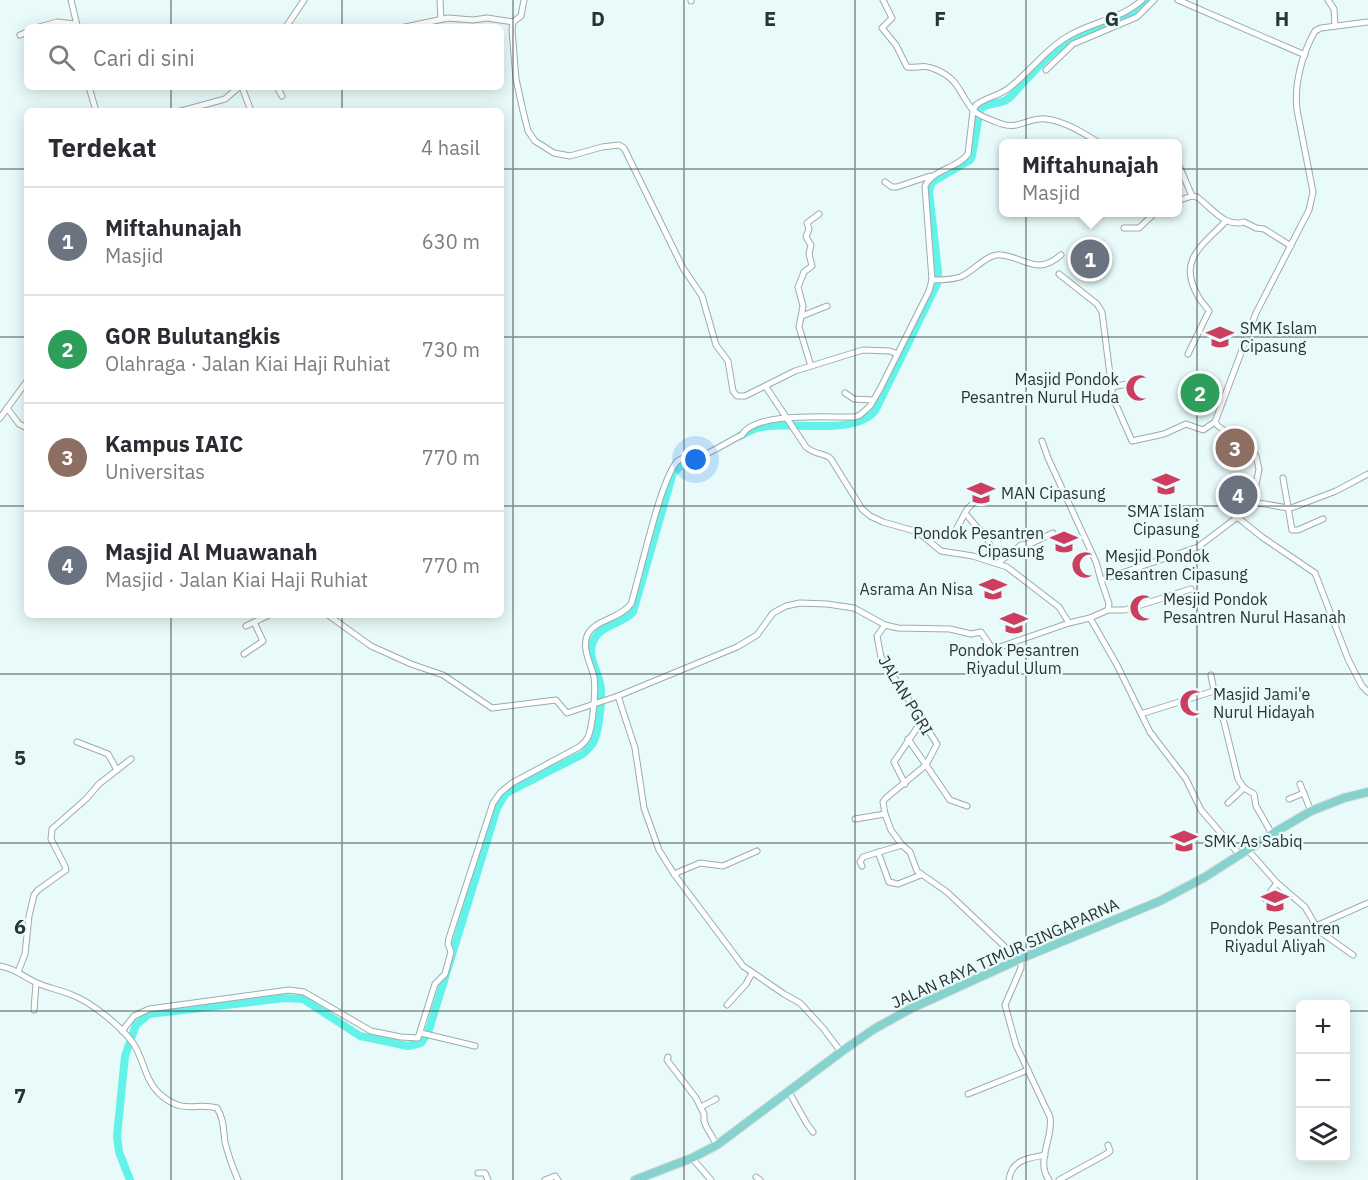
<!DOCTYPE html>
<html lang="id">
<head>
<meta charset="utf-8">
<style>
  :root { --surface:#fff; --page:#f2f2f3; --text:#2b2b33; --muted:#7c7c81; --line:#e1e1e2; --accent:#111827 }
  body { margin:0; font-family:"IBM Plex Sans",sans-serif; background:var(--page); color:var(--text) }
  .controls { position:absolute; right:18px; bottom:18px; display:grid; overflow:hidden; border-radius:9px; box-shadow:0 3px 15px #0003 }
  .controls button { width:54px; height:54px; display:grid; place-items:center; padding:0; border:0; border-bottom:2px solid var(--line); background:var(--surface); color:var(--text); font:30px sans-serif }
  .you { position:absolute; left:696px; top:460px; width:21px; height:21px; margin:-15px; border:4px solid #fff; border-radius:50%; background:#1a73e8; box-shadow:0 0 0 9px #1a73e833 }
  .badge { display:grid; place-items:center; width:39px; height:39px; border-radius:50%; background:var(--accent); color:#fff; font-size:20px; font-weight:700 }
  .pin { position:absolute; translate:-50% -50%; border:3px solid #fff; box-shadow:0 2px 6px #0006 }
  .popup { position:absolute; left:999px; top:139px; width:183px; height:78px; box-sizing:border-box; display:grid; place-content:center; border-radius:9px; background:var(--surface); filter:drop-shadow(0 2px 4px #0005); font-size:20px; white-space:nowrap; color:var(--muted) }
  .popup b { font-size:22px; color:var(--text) }
  .popup::after { content:''; position:absolute; left:50%; top:100%; margin-left:-12px; border:12px solid transparent; border-top-color:var(--surface) }
  .list { margin:0; padding:0; list-style:none }
  h2 { display:flex; justify-content:space-between; align-items:center; height:78px; margin:0; padding:0 24px; font-size:26px }
  h2 small { font-size:20px; font-weight:400; color:var(--muted) }
  .list li { display:grid; grid-template-columns:39px 1fr auto; gap:18px; align-items:center; box-sizing:border-box; height:108px; padding:0 24px; border-top:2px solid var(--line) }
  .list b { display:block; font-size:22px; white-space:nowrap }
  .list p { margin:0; font-size:20px; white-space:nowrap; color:var(--muted) }
  .list em { font-size:20px; font-style:normal; color:var(--muted) }
  .icon { flex:none; width:33px; height:33px; fill:none; stroke:currentColor; stroke-width:2; stroke-linecap:round; stroke-linejoin:round }
  .map { position:relative; flex:none; width:1368px; height:1180px; overflow:hidden }
  .search { position:absolute; background:var(--surface); box-shadow:0 3px 15px #0003; left:24px; top:24px; width:480px; height:66px; display:flex; align-items:center; gap:15px; box-sizing:border-box; padding:0 21px; border-radius:9px; color:var(--muted); font-size:22px }
  .panel { position:absolute; background:var(--surface); box-shadow:0 3px 15px #0003; left:24px; top:108px; width:480px; height:510px; border-radius:9px }
  .map>svg:first-child { display:block }
  .lines { fill:none; stroke-linecap:round; stroke-linejoin:round }
  .river { stroke:#62f2ea; stroke-width:8 }
  .street-casing { stroke:#9aacab; stroke-width:7 }
  .primary-casing { stroke:#d9dada; stroke-width:10 }
  .street { stroke:#fff; stroke-width:5 }
  .primary { stroke:#86d2ce; stroke-width:8 }
  .grid { fill:none; stroke:#2c3433; stroke-width:1.5; stroke-opacity:0.55 }
  .labels { text-anchor:middle; stroke-width:4.5; stroke-linejoin:round; paint-order:stroke }
  .poi-label { font-size:16px; fill:#2c3433; stroke:#e8fbfa; text-anchor:start }
  .street-label { font-size:16px; fill:#2c3433; stroke:#e8fbfa }
  .grid-label { font-size:20px; text-anchor:middle; font-weight:bold; fill:#2c3433; stroke:#e8fbfa; stroke-width:4.5; stroke-linejoin:round; paint-order:stroke }
</style>
</head>
<body>
<div class="map">
<svg width="1368" height="1180" viewBox="0 0 1368 1180">
  <rect width="100%" height="100%" fill="#e8fbfa"/>
  <g class="lines">
    <g class="river">
      <path d="M740,436C747,432 754,428 762,427C792,421 854,436 875,411L937,284L938,272L929,191L932,182L970,160L972,156L980,109C988,102 998,105 1006,100C1013,96 1018,88 1023,83C1037,68 1053,50 1071,39C1099,22 1123,28 1148,0"/>
      <path d="M130,1180L119,1152L117,1136L125,1056L136,1025L149,1014L285,998L303,999L360,1036L408,1046L421,1043L428,1033L497,808L506,793L583,754C586,751 590,747 593,743C599,732 603,696 600,683C597,670 587,655 593,642C600,624 621,625 633,612L673,473L681,466L699,457"/>
    </g>
    <defs>
      <g id="street">
        <polyline points="71,0 77,25"/>
        <polyline points="440,0 441,19"/>
        <polyline points="691,0 691,1"/>
        <path d="M883,0L892,18L882,28L896,45L907,67C918,69 922,63 937,70C960,80 959,94 973,110C978,116 994,121 1002,124C1017,130 1030,117 1046,119C1065,121 1085,134 1101,144"/>
        <polyline points="1178,0 1305,55"/>
        <polyline points="1328,0 1334,9 1335,26"/>
        <polyline points="513,22 521,16 524,0"/>
        <polyline points="39,27 57,22 76,24"/>
        <polyline points="286,27 304,0"/>
        <polyline points="405,27 448,18 473,20 487,18 513,22 512,30 516,79 523,111 528,131 535,141 554,153 570,156 602,147 619,145 624,148 683,268 702,296 716,345 728,361 733,391 737,396 745,396 795,371 863,350 890,351 897,354"/>
        <polyline points="20,35 27,32"/>
        <polyline points="1046,70 1073,44 1137,17 1154,0"/>
        <polyline points="89,87 96,111"/>
        <polyline points="242,87 251,111"/>
        <polyline points="277,87 282,96"/>
        <polyline points="181,111 225,99 239,87"/>
        <polyline points="1177,161 1192,196"/>
        <polyline points="885,182 892,187 897,187 930,176"/>
        <path d="M1177,201L1192,196L1197,197C1212,208 1225,228 1244,222L1256,228L1264,229L1291,246"/>
        <polyline points="1124,228 1139,228 1156,212"/>
        <polyline points="1059,274 1097,304 1102,312 1113,398 1132,441 1164,434 1186,424 1203,430 1215,422"/>
        <path d="M932,280C941,280 951,280 960,277C973,272 987,253 1001,255C1027,258 1036,276 1061,255"/>
        <polyline points="802,316 827,306"/>
        <path d="M1188,354L1209,311C1206,306 1201,302 1198,296C1177,260 1202,246 1226,221"/>
        <polyline points="811,366 799,327 803,306 798,287 804,272 812,266 809,254 811,245 806,237 809,229 807,223 819,214"/>
        <path d="M766,387L806,447C815,455 825,453 831,459L862,509L870,516L883,522L918,532L941,551L973,556L1007,567L1059,607L1069,623"/>
        <polyline points="1112,387 1127,384"/>
        <polyline points="845,393 854,399 873,400"/>
        <polyline points="7,408 19,424 27,428"/>
        <polyline points="0,418 27,381"/>
        <polyline points="1042,441 1048,458 1096,562 1101,580"/>
        <polyline points="1283,478 1292,530 1298,530 1323,519"/>
        <polyline points="979,498 968,508 965,513 988,540 990,546 988,560"/>
        <polyline points="1253,502 1288,508 1294,507 1336,491 1368,474"/>
        <polyline points="1237,517 1262,537 1315,573 1348,659 1362,686 1368,692"/>
        <polyline points="957,528 965,513"/>
        <polyline points="998,563 1021,545 1032,543 1053,533"/>
        <polyline points="1179,593 1181,603"/>
        <polyline points="1108,610 1125,610 1191,589"/>
        <polyline points="328,615 371,646 411,664 443,675 492,708 556,700 567,713 618,696 635,748 644,808 659,850 674,874 743,966 784,994 800,1003 823,1028 841,1052"/>
        <polyline points="1090,618 1117,665 1150,732 1186,779 1201,810 1239,854"/>
        <polyline points="885,625 877,636 881,657 937,744 926,765 950,800 967,806"/>
        <polyline points="246,626 269,615"/>
        <polyline points="244,654 263,641 254,622"/>
        <path d="M618,696L737,647L757,635L773,613L786,606L800,603L827,604L854,608L885,625L898,628L950,629L971,634L981,632L992,648H997L1069,623L1090,618L1108,610L1109,604L1101,580L1198,547L1252,506L1259,469L1256,456L1251,449L1218,426L1215,422L1256,313L1309,210L1313,192L1297,110C1294,84 1302,54 1315,31L1321,28L1368,22"/>
        <polyline points="1236,711 1226,712 1223,718 1238,779 1244,788 1254,794 1256,806 1272,834"/>
        <polyline points="1141,714 1214,691 1211,675"/>
        <path d="M908,739L926,765L886,798L883,802L885,814L891,830L902,845L910,852L917,871L947,892L1021,962V968L1005,1005L1016,1045L1050,1117C1054,1137 1035,1161 1049,1180"/>
        <polyline points="77,742 108,754 117,770"/>
        <polyline points="905,784 894,762 921,722"/>
        <polyline points="1300,784 1311,811"/>
        <polyline points="1289,799 1304,793"/>
        <polyline points="1228,803 1244,788"/>
        <polyline points="855,819 885,814"/>
        <polyline points="1247,849 1277,883 1305,907 1319,931 1353,955"/>
        <polyline points="878,852 889,882 898,884 921,875"/>
        <polyline points="862,866 860,862 863,857 902,845"/>
        <polyline points="674,874 700,863 723,866 757,851"/>
        <polyline points="1265,899 1277,883"/>
        <polyline points="1316,926 1368,903"/>
        <path d="M0,966C14,968 24,977 37,983C48,988 61,990 72,995C91,1002 121,1026 133,1043C144,1059 145,1082 161,1095C184,1115 195,1102 217,1108C224,1119 223,1129 225,1142C228,1155 233,1168 238,1180"/>
        <polyline points="18,972 25,954 29,916 34,895 38,890 66,870 65,866 51,839 52,829 86,799 99,784 131,759"/>
        <polyline points="727,1005 746,984 752,973"/>
        <polyline points="34,1010 36,983"/>
        <path d="M122,1031L134,1016L149,1009L289,990L304,992L371,1031L401,1037L418,1038L435,984L445,974L451,952L448,944L449,938L493,803L500,793L512,783L579,747C583,744 586,741 588,737C593,725 596,689 594,677C591,664 582,650 587,636C593,620 620,619 631,604C639,580 662,471 679,460C685,456 690,460 696,458C712,453 727,442 742,435C755,411 830,418 855,417L860,415L870,406L880,389L929,291L932,280L925,186C934,168 957,169 968,154L973,111L976,105C986,97 999,96 1009,88C1031,71 1047,47 1072,34C1096,21 1121,19 1142,0"/>
        <polyline points="421,1033 475,1046"/>
        <polyline points="668,1057 667,1060 696,1098 704,1114 704,1121 707,1128 717,1145"/>
        <polyline points="789,1092 807,1124 813,1132"/>
        <polyline points="968,1094 1028,1070"/>
        <polyline points="701,1107 716,1099"/>
        <polyline points="692,1158 711,1180"/>
        <polyline points="478,1173 485,1173 488,1180"/>
        <polyline points="756,1177 760,1180"/>
        <polyline points="545,1180 555,1176 558,1180"/>
        <path d="M1009,1180C1011,1160 1028,1158 1045,1155"/>
        <polyline points="1059,1180 1108,1153 1110,1151 1108,1145"/>
      </g>
      <polyline id="primary" points="635,1180 692,1158 717,1145 841,1052 874,1029 912,1008 1020,959 1160,901 1205,877 1272,834 1311,811 1344,798 1368,792"/>
    </defs>
    <use href="#street" class="street-casing"/>
    <use href="#primary" class="primary-casing"/>
    <use href="#street" class="street"/>
    <use href="#primary" class="primary"/>
  </g>
  <path class="grid" d="M171,0V27M342,0V27M513,0V1180M684,0V1180M855,0V1180M1026,0V1180M1197,0V1180M171,87V111M342,87V111M0,169H27M501,169H1368M0,337H27M501,337H1368M0,506H27M501,506H1368M171,615V1180M342,615V1180M0,674H1368M0,843H1368M0,1011H1300M1346,1011H1368"/>
  <defs>
    <symbol id="school-bare" viewBox="-9 -9 18 18"><path d="M0-5L7-2L0 1L-7-2ZM-4 1L0 2.5L4 1V4Q0 6-4 4Z" fill="#cc3d60" stroke="#e8fbfa" stroke-width="2.5" paint-order="stroke"/></symbol>
    <symbol id="mosque-bare" viewBox="-9 -9 18 18"><path d="M3.5-4.9A6 6 0 1 0 3.5 4.9A5 5 0 1 1 3.5-4.9Z" fill="#cc3d60" stroke="#e8fbfa" stroke-width="2.5" paint-order="stroke"/></symbol>
  </defs>
  <g fill-rule="evenodd">
    <use href="#school-bare" x="1201" y="318" width="38" height="38"/>
    <use href="#mosque-bare" x="1120" y="369" width="38" height="38"/>
    <use href="#school-bare" x="1147" y="465" width="38" height="38"/>
    <use href="#school-bare" x="962" y="474" width="38" height="38"/>
    <use href="#school-bare" x="1045" y="523" width="38" height="38"/>
    <use href="#mosque-bare" x="1066" y="546" width="38" height="38"/>
    <use href="#school-bare" x="974" y="570" width="38" height="38"/>
    <use href="#mosque-bare" x="1124" y="589" width="38" height="38"/>
    <use href="#school-bare" x="995" y="604" width="38" height="38"/>
    <use href="#mosque-bare" x="1174" y="684" width="38" height="38"/>
    <use href="#school-bare" x="1165" y="822" width="38" height="38"/>
    <use href="#school-bare" x="1256" y="882" width="38" height="38"/>
  </g>
  <g class="labels">
    <g class="poi-label">
      <text x="1240" y="334">SMK Islam<tspan x="1240" dy="18">Cipasung</tspan></text>
      <text x="1119" y="385" text-anchor="end">Masjid Pondok<tspan x="1119" dy="18">Pesantren Nurul Huda</tspan></text>
      <text x="1001" y="499">MAN Cipasung</text>
      <text x="1166" y="517" text-anchor="middle">SMA Islam<tspan x="1166" dy="18">Cipasung</tspan></text>
      <text x="1044" y="539" text-anchor="end">Pondok Pesantren<tspan x="1044" dy="18">Cipasung</tspan></text>
      <text x="1105" y="562">Mesjid Pondok<tspan x="1105" dy="18">Pesantren Cipasung</tspan></text>
      <text x="973" y="595" text-anchor="end">Asrama An Nisa</text>
      <text x="1163" y="605">Mesjid Pondok<tspan x="1163" dy="18">Pesantren Nurul Hasanah</tspan></text>
      <text x="1014" y="656" text-anchor="middle">Pondok Pesantren<tspan x="1014" dy="18">Riyadul Ulum</tspan></text>
      <text x="1213" y="700">Masjid Jami'e<tspan x="1213" dy="18">Nurul Hidayah</tspan></text>
      <text x="1204" y="847">SMK As Sabiq</text>
      <text x="1275" y="934" text-anchor="middle">Pondok Pesantren<tspan x="1275" dy="18">Riyadul Aliyah</tspan></text>
    </g>
    <g class="street-label">
      <text transform="translate(906 695) rotate(59)" y="6">JALAN PGRI</text>
      <text transform="translate(1005 953) rotate(-24)" y="6">JALAN RAYA TIMUR SINGAPARNA</text>
    </g>
  </g>
  <g class="grid-label">
    <text x="598" y="26">D</text>
    <text x="770" y="26">E</text>
    <text x="940" y="26">F</text>
    <text x="1112" y="26">G</text>
    <text x="1282" y="26">H</text>
    <text x="20" y="765">5</text>
    <text x="20" y="934">6</text>
    <text x="20" y="1103">7</text>
  </g>
</svg>
<div class="controls">
<button>+</button>
<button>−</button>
<button><svg class="icon" aria-label="layers" viewBox="0 0 24 24"><path d="M12 4l9 5-9 5-9-5zM3 14l9 5 9-5"/></svg></button>
</div>
<div class="you"></div>
<div class="pin badge" style="left:1090px;top:259px;background:#6b7280">1</div>
<div class="popup"><b>Miftahunajah</b>Masjid</div>
<div class="pin badge" style="left:1200px;top:393px;background:#2e9e5b">2</div>
<div class="pin badge" style="left:1235px;top:448px;background:#8d6e63">3</div>
<div class="pin badge" style="left:1238px;top:495px;background:#6b7280">4</div>
<div class="search"><svg class="icon" aria-label="search" viewBox="0 0 24 24"><circle cx="10" cy="10" r="6"/><path d="M15 15l6 6"/></svg>Cari di sini</div>
<section class="panel">
<h2>Terdekat<small>4 hasil</small></h2>
<ul class="list">
<li><span class="badge" style="background:#6b7280">1</span><div><b>Miftahunajah</b><p>Masjid</p></div><em>630 m</em></li>
<li><span class="badge" style="background:#2e9e5b">2</span><div><b>GOR Bulutangkis</b><p>Olahraga · Jalan Kiai Haji Ruhiat</p></div><em>730 m</em></li>
<li><span class="badge" style="background:#8d6e63">3</span><div><b>Kampus IAIC</b><p>Universitas</p></div><em>770 m</em></li>
<li><span class="badge" style="background:#6b7280">4</span><div><b>Masjid Al Muawanah</b><p>Masjid · Jalan Kiai Haji Ruhiat</p></div><em>770 m</em></li>
</ul>
</section>
</div>
</body>
</html>
